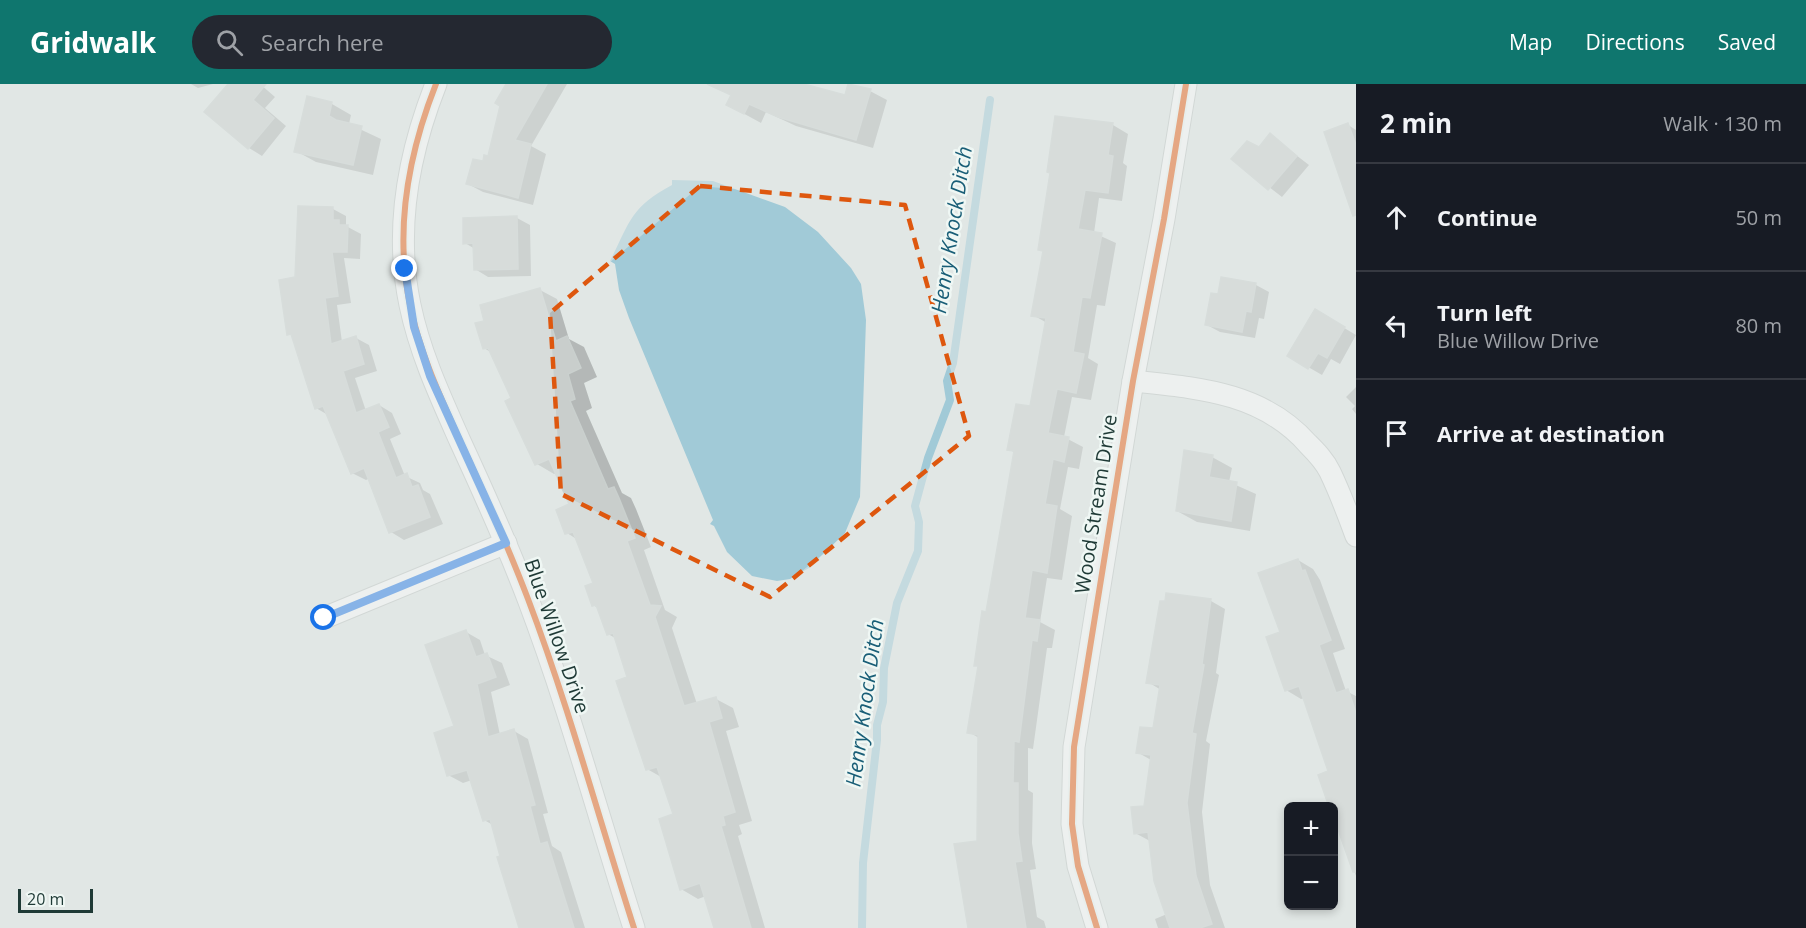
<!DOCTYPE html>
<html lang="en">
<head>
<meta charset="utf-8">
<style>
  :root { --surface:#171b24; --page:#242831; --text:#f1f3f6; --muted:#9ea1a6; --line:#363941; --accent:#0f766e }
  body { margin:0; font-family:"Open Sans",sans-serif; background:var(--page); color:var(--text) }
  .controls { position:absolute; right:18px; bottom:18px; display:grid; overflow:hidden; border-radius:9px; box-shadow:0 3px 9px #0003 }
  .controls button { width:54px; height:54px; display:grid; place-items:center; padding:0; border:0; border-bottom:2px solid var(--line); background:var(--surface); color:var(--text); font:30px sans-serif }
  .scale { position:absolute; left:18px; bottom:15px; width:75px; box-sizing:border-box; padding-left:6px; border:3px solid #1f3a36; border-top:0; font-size:16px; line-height:21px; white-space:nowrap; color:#1f3a36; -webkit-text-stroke:4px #eff7f4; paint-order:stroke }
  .stop { position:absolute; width:18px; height:18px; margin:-14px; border:4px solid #1a73e8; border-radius:50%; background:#fff }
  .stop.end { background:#1a73e8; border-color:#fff; box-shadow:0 2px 6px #0008 }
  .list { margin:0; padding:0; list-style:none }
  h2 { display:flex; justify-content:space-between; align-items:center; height:78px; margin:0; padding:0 24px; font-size:26px }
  h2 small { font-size:20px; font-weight:400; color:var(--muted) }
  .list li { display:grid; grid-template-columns:39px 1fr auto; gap:18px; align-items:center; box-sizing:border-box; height:108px; padding:0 24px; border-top:2px solid var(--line) }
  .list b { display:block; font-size:22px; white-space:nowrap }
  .list p { margin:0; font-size:20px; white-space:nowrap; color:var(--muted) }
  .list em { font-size:20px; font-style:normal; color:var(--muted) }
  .icon { flex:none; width:33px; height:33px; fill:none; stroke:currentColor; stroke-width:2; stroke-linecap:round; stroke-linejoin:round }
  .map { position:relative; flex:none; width:1356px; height:844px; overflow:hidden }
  header { display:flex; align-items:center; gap:36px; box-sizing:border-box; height:84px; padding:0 30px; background:var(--accent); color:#fff }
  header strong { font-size:28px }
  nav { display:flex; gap:33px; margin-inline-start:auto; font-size:21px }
  .search { width:420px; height:54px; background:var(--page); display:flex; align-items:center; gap:15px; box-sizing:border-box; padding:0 21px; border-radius:33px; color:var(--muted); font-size:22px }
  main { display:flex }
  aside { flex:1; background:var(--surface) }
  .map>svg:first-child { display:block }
  .water { fill:#a1cad7 }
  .shadow { fill:#0003 }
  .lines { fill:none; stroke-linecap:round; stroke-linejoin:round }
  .stream { stroke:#a1cad7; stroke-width:8 }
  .building { fill:#c9cecc; stroke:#cad0ce; stroke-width:1.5 }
  .minor-casing { stroke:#bec4c2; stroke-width:23 }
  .minor { stroke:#fafbfb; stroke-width:21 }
  .cycleway-casing { stroke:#eff7f4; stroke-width:10 }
  .cycleway { stroke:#e8590c; stroke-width:6 }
  .route { stroke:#1a73e8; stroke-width:8 }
  .marked { fill:none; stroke:#de570e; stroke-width:4.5; stroke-dasharray:12 8; stroke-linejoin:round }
  .labels { text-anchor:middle; stroke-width:5; stroke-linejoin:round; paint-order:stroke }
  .street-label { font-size:20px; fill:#1f3a36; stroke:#eff7f4 }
  .water-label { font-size:21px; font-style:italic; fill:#195e77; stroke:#eff7f4 }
</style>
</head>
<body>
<header>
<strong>Gridwalk</strong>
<div class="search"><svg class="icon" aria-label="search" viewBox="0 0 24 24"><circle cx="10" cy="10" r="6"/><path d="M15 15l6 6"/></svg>Search here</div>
<nav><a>Map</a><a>Directions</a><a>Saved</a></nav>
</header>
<main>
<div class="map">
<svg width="1356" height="844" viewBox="0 0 1356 844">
  <rect width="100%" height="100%" fill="#e1e7e5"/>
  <path class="water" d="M672,96L713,97L785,123L818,148L851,184L861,200L866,236L860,413L845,449L809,484L790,495L777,497L752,492L727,468L714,442L710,440L713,436L629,234L619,206L615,180L610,177C629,140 630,123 672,101Z"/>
  <g class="shadow">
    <polygon points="191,0 213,0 198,4"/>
    <polygon points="230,0 260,0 275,13 265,24 286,42 262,72 249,64 206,28"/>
    <polygon points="508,0 567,0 531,62 546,70 533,121 483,108 468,100 490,74"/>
    <polygon points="738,0 799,0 846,13 870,7 887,16 873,64 796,42 766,28 761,39 728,21"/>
    <polygon points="308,14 332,20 351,31 349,40 381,55 373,91 316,78 296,67"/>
    <polygon points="1056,33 1113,41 1128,50 1123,79 1127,82 1122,117 1099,114 1094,149 1116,159 1105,222 1097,221 1088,274 1098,280 1091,316 1072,313 1064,353 1083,363 1079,385 1068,383 1060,425 1072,432 1062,496 1047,494 1040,538 1055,546 1052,564 1047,564 1033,665 1028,664 1028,706 1033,709 1032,759 1036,785 1030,786 1037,833 1044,837 1046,844 978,844 979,654 969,648 979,583 976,581 988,529 1015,369 1009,365 1031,324 1047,239 1033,231 1044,168 1039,165 1052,89"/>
    <polygon points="1348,41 1356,46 1356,109"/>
    <polygon points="1270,51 1309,81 1282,113 1233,75 1259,65"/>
    <polygon points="333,125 346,132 346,142 361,150 360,175 344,174 351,219 337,221 342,258 356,254 369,261 377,287 355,294 366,327 379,321 392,329 401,350 390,355 405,392 420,399 423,406 430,410 443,440 404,456 391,448 370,394 366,396 352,389 328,331 316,324 293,252 288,250 297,194"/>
    <polygon points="517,134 530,141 531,192 488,193 475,185 475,165 465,159 464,135"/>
    <polygon points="1222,195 1256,201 1269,208 1264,235 1259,234 1255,254 1220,248 1207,241 1220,212"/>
    <polygon points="540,206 557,215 569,255 584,263 597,293 584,299 592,324 586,327 622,409 631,414 636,425 651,463 644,466 665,526 677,533 672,544 697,620 716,615 733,624 739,643 726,647 752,737 739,741 742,750 738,752 765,844 715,844 706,812 698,815 681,805 674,731 663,694 647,685 629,594 617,555 608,550 598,524 593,521 595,500 578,456 567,449 571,421 557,389 554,390 537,380 513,315 492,269 484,264 486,238"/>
    <polygon points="1316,227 1356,251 1340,280 1331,275 1322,291 1289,272"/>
    <polygon points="1356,303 1356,330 1352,325 1355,322 1346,313"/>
    <polygon points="1212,373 1232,384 1229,398 1256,410 1250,447 1197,438 1177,427"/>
    <polygon points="1298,476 1313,485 1320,496 1345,565 1333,569 1346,607 1356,612 1356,792 1334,729 1330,688 1305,614 1301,615 1286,606 1282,549"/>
    <polygon points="1211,517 1225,525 1216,589 1219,591 1206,657 1210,660 1202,728 1210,801 1225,844 1158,844 1155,835 1167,830 1150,757 1135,749 1145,723 1151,676 1137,668 1154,646 1161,606 1148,598"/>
    <polygon points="466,548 480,556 485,571 502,579 510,601 491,608 500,651 514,647 528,655 548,729 543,730 552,762 561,768 585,844 521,844 493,741 484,736 472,696 463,699 448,691 456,643"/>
  </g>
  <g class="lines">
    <polyline class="stream" points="862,844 863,779 877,656 877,641 883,618 884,584 897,519 918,467 919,438 915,422 928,374 950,316 947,297 953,279 990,16"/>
  </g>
  <g class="building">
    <polygon points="228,0 266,0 253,16 274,34 248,65 204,28"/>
    <polygon points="506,0 547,0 515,56 531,60 518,114 466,100 473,75 483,77 484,71 488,72 500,22 495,19"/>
    <polygon points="707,0 804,0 845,11 848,0 871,5 856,56 778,33 749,20 744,30 726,21 731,11"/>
    <polygon points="307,12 332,18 329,32 336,36 362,42 353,81 294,68"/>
    <polygon points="1055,32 1113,39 1108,71 1113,72 1108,109 1085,106 1078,145 1102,149 1090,214 1082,213 1073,268 1084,270 1076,309 1057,305 1048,349 1069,353 1064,378 1053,375 1045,420 1057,422 1047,489 1032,486 1025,534 1040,536 1037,557 1032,556 1019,658 1014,657 1013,699 1018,699 1018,749 1022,777 1015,778 1026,844 968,844 954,760 977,757 978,651 967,649 978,582 974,582 982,527 986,528 1014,367 1007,366 1016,320 1030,322 1046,234 1031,232 1043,167 1038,166 1050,89 1047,88"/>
    <polygon points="1348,39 1356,61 1356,131 1353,132 1324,48"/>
    <polygon points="1270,49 1297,72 1268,106 1231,75 1247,57 1259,63"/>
    <polygon points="298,122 333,123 333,136 339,136 339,141 348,141 347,168 332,168 338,212 325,214 331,260 356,252 364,280 343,287 356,329 379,320 389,343 378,348 396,394 407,389 412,403 418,401 430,433 389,449 364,384 351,390 323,322 315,325 291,250 287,251 279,196 295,193"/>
    <polygon points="517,132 518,185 474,186 473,159 463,160 463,134"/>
    <polygon points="1221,193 1256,199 1251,228 1246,227 1242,248 1205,241 1211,209 1218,210"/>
    <polygon points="540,204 556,257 567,252 581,284 568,290 575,315 570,317 608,405 614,403 619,414 635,454 627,457 650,521 661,522 655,533 684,622 716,613 722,634 709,638 735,728 723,732 725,741 721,742 751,844 714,844 700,799 680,806 659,735 673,730 657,683 646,686 616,597 627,593 613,549 607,551 596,521 592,522 585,502 593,499 573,448 565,450 556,426 569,420 549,375 535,381 505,317 511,314 488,264 483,265 475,239 484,237 480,221"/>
    <polygon points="1315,225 1345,243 1327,274 1318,269 1308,285 1287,272"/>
    <polygon points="1184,366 1213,371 1209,393 1237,398 1231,437 1176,427"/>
    <polygon points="1298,475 1302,487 1305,486 1331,556 1319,561 1336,609 1348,605 1356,629 1356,788 1353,788 1334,734 1334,723 1329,723 1318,691 1328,687 1299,602 1285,607 1266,553 1280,548 1258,489"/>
    <polygon points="1166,509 1211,515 1202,580 1204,581 1192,649 1196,650 1187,719 1196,792 1212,840 1200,844 1170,844 1154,797 1148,748 1134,750 1131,723 1144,722 1151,671 1136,669 1140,643 1153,644 1160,601 1146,599 1160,517 1165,517"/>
    <polygon points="466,546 476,573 487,569 496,593 477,600 488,653 514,645 535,721 530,722 540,760 547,758 574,844 519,844 497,773 500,772 490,735 483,737 467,686 447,692 434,649 454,642 425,561"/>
  </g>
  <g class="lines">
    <defs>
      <g id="minor">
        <path d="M436,0C408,71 394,145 410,221C420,269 440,312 460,357C484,409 508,462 528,515C569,623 599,735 634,844"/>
        <path d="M1133,297C1198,304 1262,308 1308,360C1316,368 1325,377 1330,388C1340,409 1348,430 1356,452"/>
        <polyline points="324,534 506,459"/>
        <polyline points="1097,844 1078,782 1072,740 1074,663 1133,297 1164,135 1186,0"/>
      </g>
    </defs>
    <use href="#minor" class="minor-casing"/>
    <use href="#minor" class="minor"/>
    <defs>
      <g id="cycleway">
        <path d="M436,0C408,71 394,145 410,221C420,269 440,312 460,357C484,409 508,462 528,515C569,623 599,735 634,844"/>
        <polyline points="1097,844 1078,782 1072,740 1074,663 1133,297 1164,135 1186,0"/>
      </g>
    </defs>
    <use href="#cycleway" class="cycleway-casing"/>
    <use href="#cycleway" class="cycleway"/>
  </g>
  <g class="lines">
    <polyline class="route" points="324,534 506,459 430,292 414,243 405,185"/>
  </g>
  <path d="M0 0H1356V844H0ZM700,102L905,121L969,352L770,513L561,410L550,229Z" fill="#e1e7e5" fill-opacity=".55" fill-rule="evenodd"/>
  <path class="marked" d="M700,102L905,121L969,352L770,513L561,410L550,229Z"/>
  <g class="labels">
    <g class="street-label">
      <text transform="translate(1096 420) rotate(-81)" y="7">Wood Stream Drive</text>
      <text transform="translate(557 552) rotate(71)" y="7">Blue Willow Drive</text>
    </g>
    <g class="water-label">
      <text transform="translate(952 146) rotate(-81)" y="7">Henry Knock Ditch</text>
      <text transform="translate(865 619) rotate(-82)" y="7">Henry Knock Ditch</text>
    </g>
  </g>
</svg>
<div class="controls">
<button>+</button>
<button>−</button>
</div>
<div class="scale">20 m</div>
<div class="stop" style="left:324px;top:534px"></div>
<div class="stop end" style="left:405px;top:185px"></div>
</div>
<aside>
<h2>2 min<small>Walk · 130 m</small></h2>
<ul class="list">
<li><svg class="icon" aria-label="ahead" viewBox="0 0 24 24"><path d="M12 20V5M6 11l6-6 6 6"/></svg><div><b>Continue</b></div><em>50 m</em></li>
<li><svg class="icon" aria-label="left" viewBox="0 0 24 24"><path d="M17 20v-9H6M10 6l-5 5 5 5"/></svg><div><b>Turn left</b><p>Blue Willow Drive</p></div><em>80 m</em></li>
<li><svg class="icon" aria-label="arrive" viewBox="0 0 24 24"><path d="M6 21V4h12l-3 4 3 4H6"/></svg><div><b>Arrive at destination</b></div></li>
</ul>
</aside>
</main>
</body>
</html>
